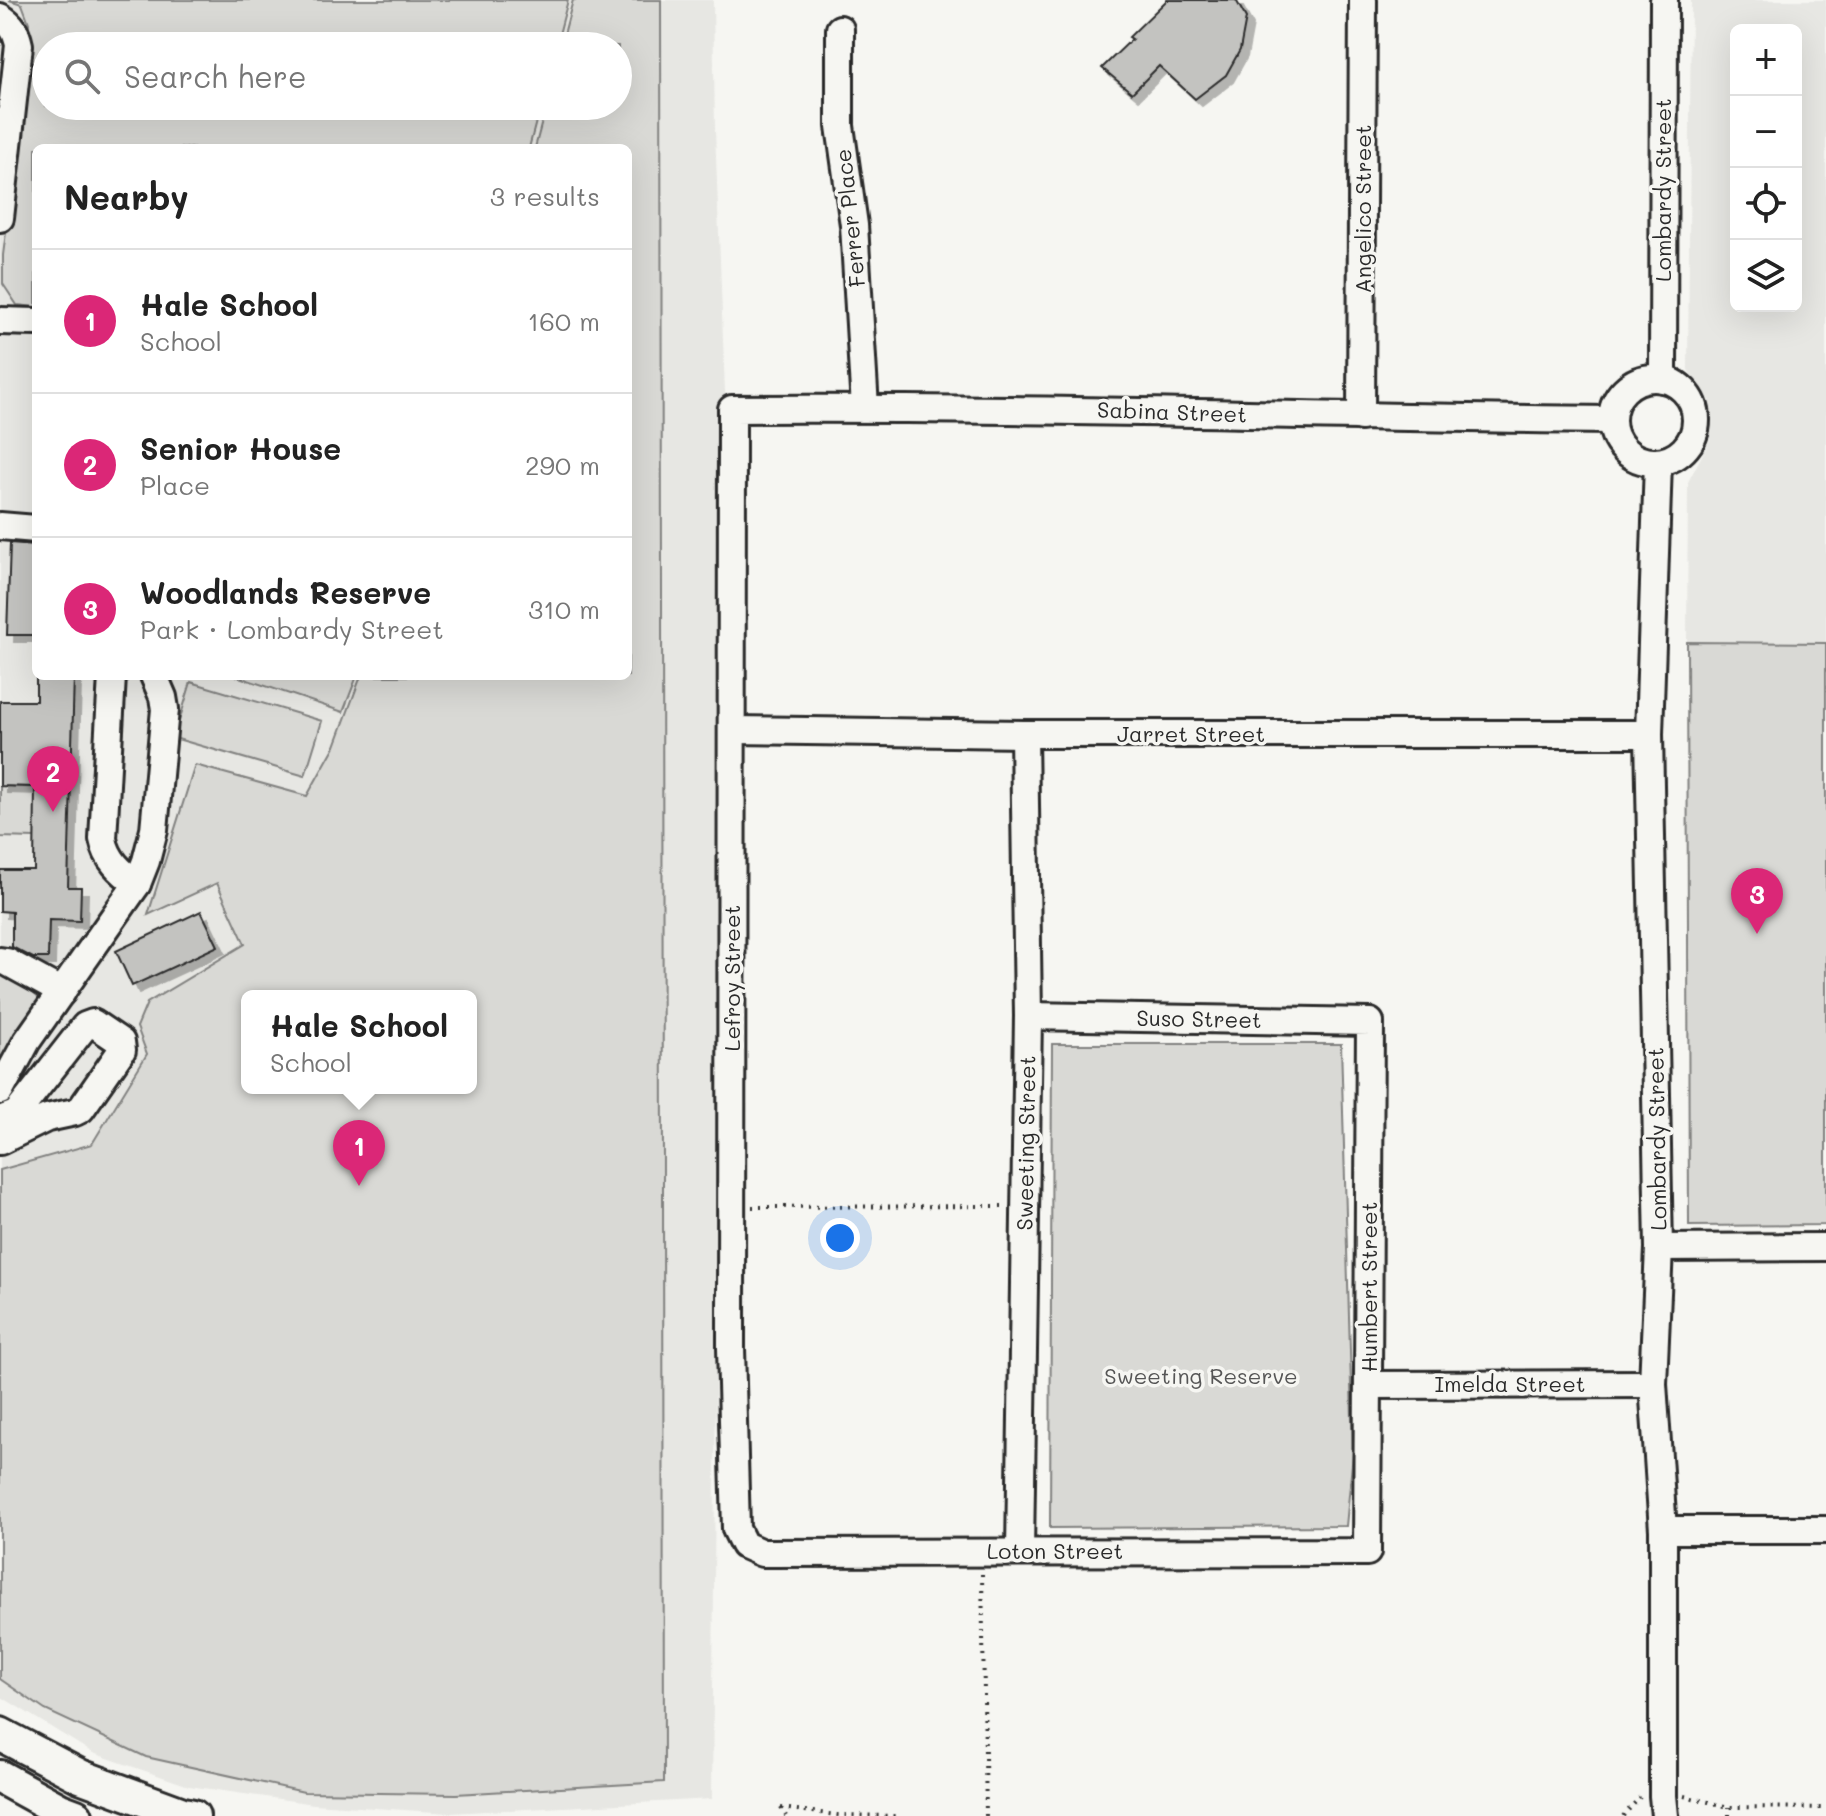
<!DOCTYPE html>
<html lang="en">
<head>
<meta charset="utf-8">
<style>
  :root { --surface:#fff; --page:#f2f2f2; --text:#222; --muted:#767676; --line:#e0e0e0; --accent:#db2777 }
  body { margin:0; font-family:Mali,sans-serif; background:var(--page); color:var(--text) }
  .controls { position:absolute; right:24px; top:24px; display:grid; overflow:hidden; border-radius:12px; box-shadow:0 8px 32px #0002 }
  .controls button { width:72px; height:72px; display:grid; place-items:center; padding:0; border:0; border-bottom:2px solid var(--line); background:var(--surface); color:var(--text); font:40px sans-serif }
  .you { position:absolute; left:840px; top:1238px; width:28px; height:28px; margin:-20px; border:6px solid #fff; border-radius:50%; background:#1a73e8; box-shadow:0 0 0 12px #1a73e833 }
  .badge { display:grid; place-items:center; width:52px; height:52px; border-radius:50%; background:var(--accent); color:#fff; font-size:26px; font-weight:700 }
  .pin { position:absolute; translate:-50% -66px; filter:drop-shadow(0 2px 4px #0008) }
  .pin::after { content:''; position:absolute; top:42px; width:28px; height:24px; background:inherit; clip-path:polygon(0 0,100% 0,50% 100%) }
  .popup { position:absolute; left:241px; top:990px; width:236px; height:104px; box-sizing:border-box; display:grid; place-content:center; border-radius:12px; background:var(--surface); filter:drop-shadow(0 2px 6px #0005); font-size:26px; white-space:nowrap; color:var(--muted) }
  .popup b { font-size:30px; color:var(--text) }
  .popup::after { content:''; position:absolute; left:50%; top:100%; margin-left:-16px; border:16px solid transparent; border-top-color:var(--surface) }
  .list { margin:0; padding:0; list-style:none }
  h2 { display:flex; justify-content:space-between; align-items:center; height:104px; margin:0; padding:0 32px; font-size:34px }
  h2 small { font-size:26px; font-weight:400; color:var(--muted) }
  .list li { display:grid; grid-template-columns:52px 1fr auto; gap:24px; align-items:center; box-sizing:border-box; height:144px; padding:0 32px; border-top:2px solid var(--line) }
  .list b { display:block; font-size:30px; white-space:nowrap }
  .list p { margin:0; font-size:26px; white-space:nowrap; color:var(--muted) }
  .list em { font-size:26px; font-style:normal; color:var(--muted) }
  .icon { flex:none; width:44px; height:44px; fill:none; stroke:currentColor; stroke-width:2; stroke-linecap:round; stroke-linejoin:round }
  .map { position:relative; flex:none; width:1826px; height:1816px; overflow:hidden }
  .search { position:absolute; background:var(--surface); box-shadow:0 8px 32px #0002; left:32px; top:32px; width:600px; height:88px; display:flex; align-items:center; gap:20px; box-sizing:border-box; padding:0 28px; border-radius:44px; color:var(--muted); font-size:30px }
  .panel { position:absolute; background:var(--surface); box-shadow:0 8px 32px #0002; left:32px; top:144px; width:600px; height:536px; border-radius:12px }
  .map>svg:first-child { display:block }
  .built { fill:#e7e7e3; fill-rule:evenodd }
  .green { fill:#d9d9d5; stroke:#828280; stroke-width:2; fill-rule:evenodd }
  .building { fill:#c3c3c0; stroke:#2b2b2b; stroke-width:2; filter:url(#shadow) }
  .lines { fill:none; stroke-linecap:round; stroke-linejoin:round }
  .minor-casing { stroke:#2b2b2b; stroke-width:32 }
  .major-casing { stroke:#2b2b2b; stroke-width:38 }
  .path { stroke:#2b2b2b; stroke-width:4; stroke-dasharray:2 6; stroke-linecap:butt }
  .minor { stroke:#f6f6f2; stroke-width:26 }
  .major { stroke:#f6f6f2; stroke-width:32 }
  .labels { text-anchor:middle; stroke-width:7; stroke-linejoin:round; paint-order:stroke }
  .street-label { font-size:22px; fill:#2b2b2b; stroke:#f6f6f2 }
  .park-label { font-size:22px; fill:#565656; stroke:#f6f6f2 }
</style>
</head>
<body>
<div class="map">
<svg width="1826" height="1816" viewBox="0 0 1826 1816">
  <defs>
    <filter id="shadow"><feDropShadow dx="7" dy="7" stdDeviation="0" flood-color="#0004"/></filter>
  </defs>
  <rect width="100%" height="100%" fill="#f6f6f2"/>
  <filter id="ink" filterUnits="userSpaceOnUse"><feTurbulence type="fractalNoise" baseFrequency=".0125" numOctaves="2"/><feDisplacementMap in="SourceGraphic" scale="16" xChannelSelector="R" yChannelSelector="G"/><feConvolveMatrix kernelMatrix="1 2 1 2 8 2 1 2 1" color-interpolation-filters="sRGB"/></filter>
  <g filter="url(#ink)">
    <g class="built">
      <path d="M0,0H713L715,130L725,392L712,1799L450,1813L314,1804L189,1786L93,1753L0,1696ZM46,46H618V106H46ZM36,148H628V676H36ZM247,996H471V1088H247Z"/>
      <path d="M1691,0H1826V643L1687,642L1688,482L1710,440V400L1688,370ZM1736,30H1796V306H1736Z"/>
    </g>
    <g class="green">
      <polygon points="9,0 568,0 556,46 46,46 46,106 540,106 529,148 36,148 36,307 17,305 3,284 3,255 26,80 29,23 22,4"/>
      <path d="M573,0H661L664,1782L456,1794L304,1792L146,1757L45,1710L0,1679V1170L92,1144L147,1054L137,1027L147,1003L245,944L217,883L148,915L195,765L307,796L335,746L361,676H628V148H535L546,106H618V46H561ZM247,996H471V1088H247Z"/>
      <polygon points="1687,642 1826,643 1826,1225 1689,1226"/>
      <polygon points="236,676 357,676 343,712"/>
      <polygon points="191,682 322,721 305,776 174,738"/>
      <polygon points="0,786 35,787 35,838 0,837"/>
      <polygon points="0,968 18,980 41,1000 0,1064"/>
      <polygon points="1052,1044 1341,1044 1353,1453 1346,1526 1050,1528"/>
    </g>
    <g class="building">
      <polygon points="1167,0 1236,0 1246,18 1240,50 1226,75 1195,99 1159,66 1132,93 1102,68 1132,39 1129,37"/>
      <polygon points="10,543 35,545 33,564 36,564 36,635 7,635"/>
      <polygon points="36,676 74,676 68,887 81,887 80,921 49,920 48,958 33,958 12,947 12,912 0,911 0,870 34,870 35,787 0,786 0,701 36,701"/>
      <polygon points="201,911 218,946 132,986 116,951"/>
    </g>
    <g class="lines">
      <defs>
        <g id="minor">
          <path d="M0,17C12,24 16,31 19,45L0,218"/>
          <polyline points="840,29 840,126 854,225 865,408"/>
          <polyline points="0,321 36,322"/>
          <circle cx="1654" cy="420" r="42"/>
          <polyline points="1663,379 1664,0"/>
          <polyline points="1361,417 1363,0"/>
          <polyline points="1658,462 1649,734 1659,1248 1653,1384 1663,1530 1663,1796 1665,1816"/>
          <polyline points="0,526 36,529"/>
          <path d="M112,676L103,839C107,860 120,871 137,884"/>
          <polyline points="733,730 1024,734 1649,734"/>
          <polyline points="0,961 7,962 62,992"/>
          <path d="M1028,1016L1370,1022L1367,1552L762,1553L744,1545L736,1529L731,1348L732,409C1025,407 1318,417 1611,420"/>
          <polyline points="0,1091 27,1041 137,884 146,861 154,830 165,709 163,697 154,676"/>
          <polyline points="0,1120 16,1114 21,1108 85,1026 93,1023 121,1042 122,1050 81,1109 75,1112 47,1118 0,1141"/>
          <polyline points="1659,1248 1826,1247"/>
          <polyline points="1368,1385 1653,1384"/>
          <polyline points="1663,1530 1826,1530"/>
          <polyline points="1020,1551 1028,1016 1024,734"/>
        </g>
        <g id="major">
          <polyline points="0,1734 80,1776 183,1814 193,1816"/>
          <polyline points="0,1777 60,1810 76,1816"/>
        </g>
      </defs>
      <use href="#minor" class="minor-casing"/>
      <use href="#major" class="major-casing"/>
      <g class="path">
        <polyline points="752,1207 1003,1206"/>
        <polyline points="982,1574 986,1816"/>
        <polyline points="1684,1796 1729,1807 1826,1808"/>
        <polyline points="781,1808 837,1815 898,1816"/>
        <polyline points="781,1808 786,1816"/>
        <polyline points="1623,1816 1640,1797"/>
        <polyline points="1729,1816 1729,1807"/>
      </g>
      <use href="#minor" class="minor"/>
      <use href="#major" class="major"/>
    </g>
  </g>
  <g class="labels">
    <g class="street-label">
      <text transform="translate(1663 190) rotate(-90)" y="8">Lombardy Street</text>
      <text transform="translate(1363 209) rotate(-90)" y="8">Angelico Street</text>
      <text transform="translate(850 218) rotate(-96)" y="8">Ferrer Place</text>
      <text transform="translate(1172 412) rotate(2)" y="8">Sabina Street</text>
      <text x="1191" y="742">Jarret Street</text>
      <text transform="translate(732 978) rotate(-90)" y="8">Lefroy Street</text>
      <text transform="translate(1199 1019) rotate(1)" y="8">Suso Street</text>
      <text transform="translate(1657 1139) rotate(-91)" y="8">Lombardy Street</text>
      <text transform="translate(1026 1143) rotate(-89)" y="8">Sweeting Street</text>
      <text transform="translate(1369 1287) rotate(-90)" y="8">Humbert Street</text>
      <text x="1510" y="1392">Imelda Street</text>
      <text x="1055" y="1559">Loton Street</text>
    </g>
    <g class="park-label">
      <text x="1201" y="1384">Sweeting Reserve</text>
    </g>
  </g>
</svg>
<div class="controls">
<button>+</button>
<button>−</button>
<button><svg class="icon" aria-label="locate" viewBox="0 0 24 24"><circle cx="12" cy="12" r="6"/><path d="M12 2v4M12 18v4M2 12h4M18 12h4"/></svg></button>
<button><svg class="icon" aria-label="layers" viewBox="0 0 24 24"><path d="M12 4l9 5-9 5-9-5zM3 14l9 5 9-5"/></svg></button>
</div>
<div class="you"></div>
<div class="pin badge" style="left:359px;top:1186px">1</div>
<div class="popup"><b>Hale School</b>School</div>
<div class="pin badge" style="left:53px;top:812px">2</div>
<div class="pin badge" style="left:1757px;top:934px">3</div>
<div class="search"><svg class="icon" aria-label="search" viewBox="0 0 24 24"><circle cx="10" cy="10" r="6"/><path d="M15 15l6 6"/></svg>Search here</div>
<section class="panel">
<h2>Nearby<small>3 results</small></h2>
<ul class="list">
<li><span class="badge">1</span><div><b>Hale School</b><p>School</p></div><em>160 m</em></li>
<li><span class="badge">2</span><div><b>Senior House</b><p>Place</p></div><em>290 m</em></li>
<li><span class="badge">3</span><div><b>Woodlands Reserve</b><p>Park · Lombardy Street</p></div><em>310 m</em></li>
</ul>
</section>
</div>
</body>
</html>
